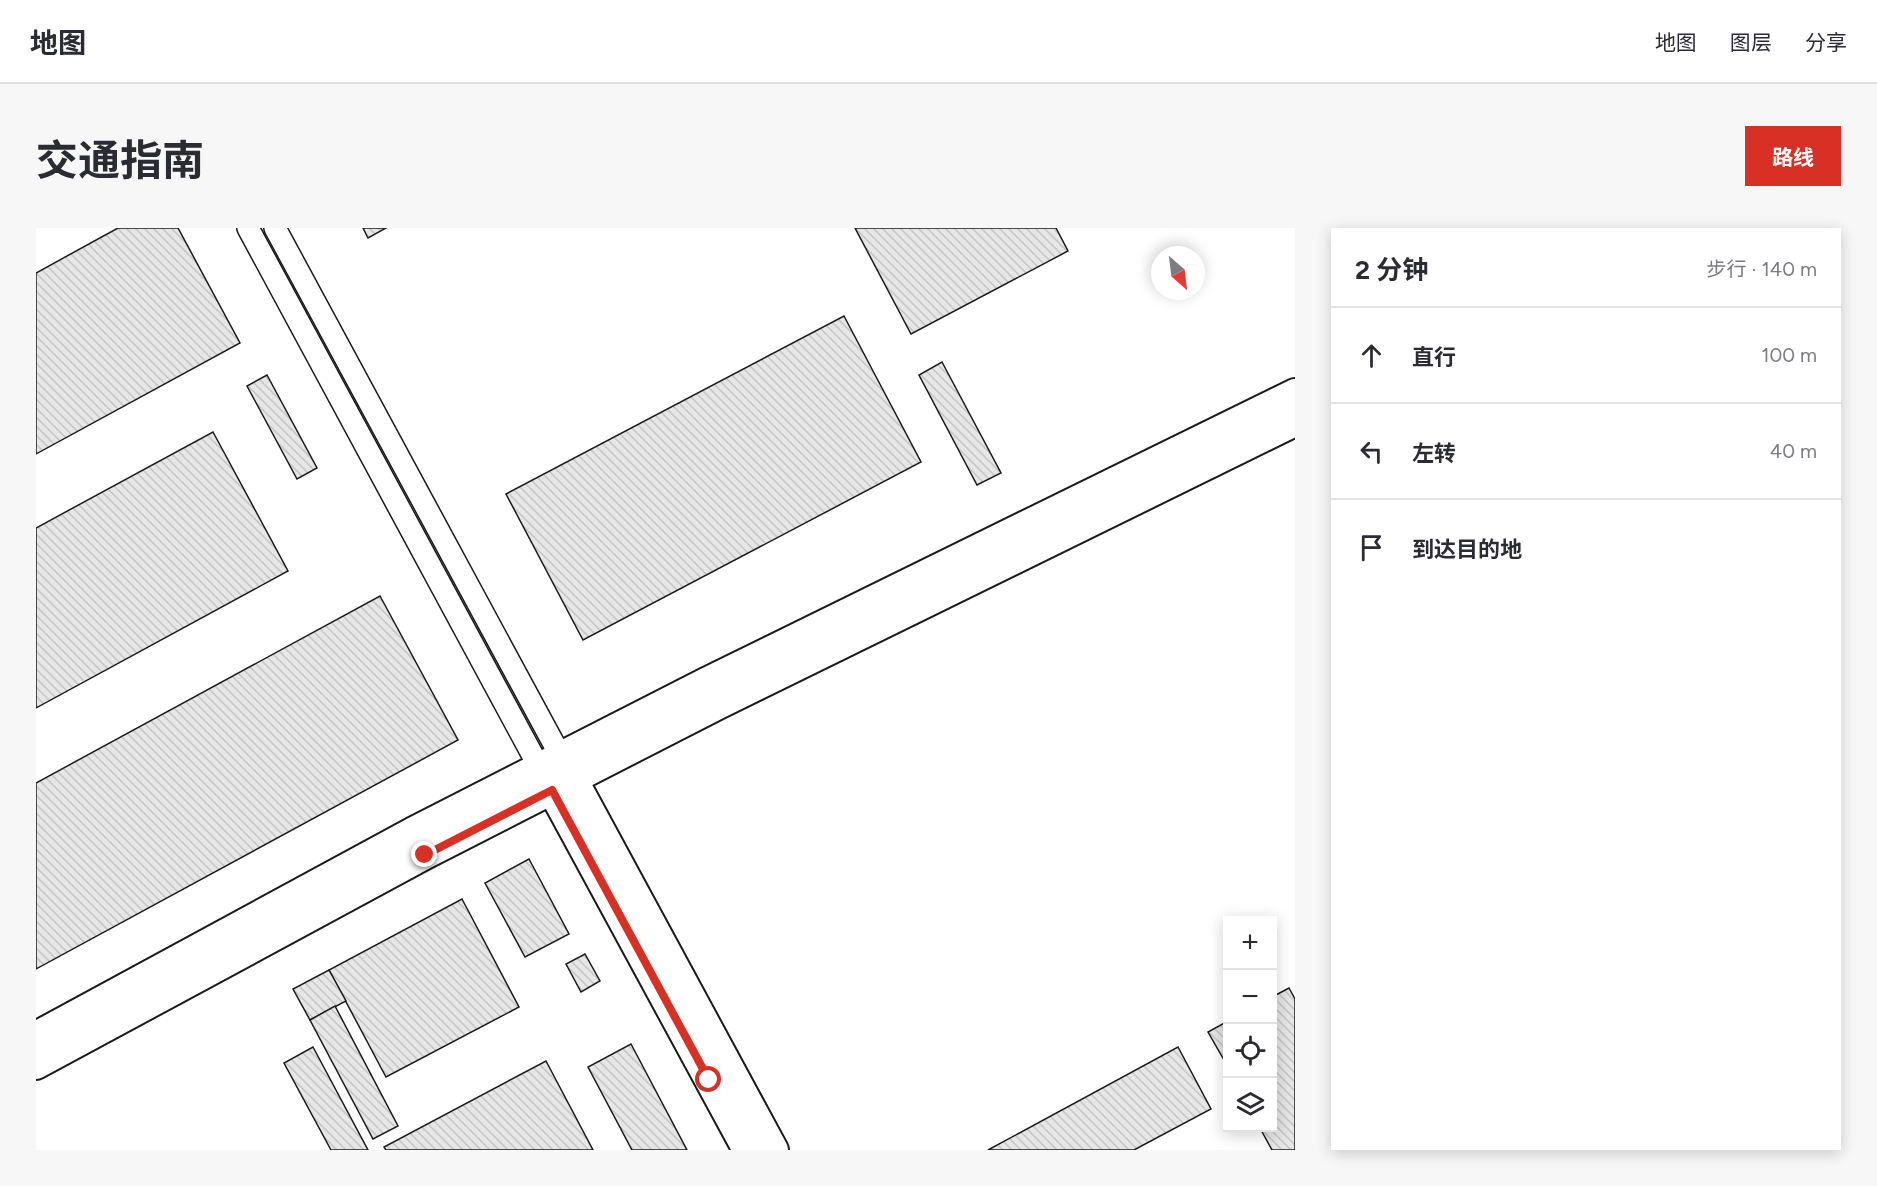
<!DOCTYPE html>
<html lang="zh">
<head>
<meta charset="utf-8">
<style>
  :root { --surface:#fff; --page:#f7f7f7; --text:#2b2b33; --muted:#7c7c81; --line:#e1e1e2; --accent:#d93025 }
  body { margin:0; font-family:Figtree,"Noto Sans SC",sans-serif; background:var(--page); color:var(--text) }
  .controls { position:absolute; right:18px; bottom:18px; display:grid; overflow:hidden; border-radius:0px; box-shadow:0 3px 15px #0003 }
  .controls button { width:54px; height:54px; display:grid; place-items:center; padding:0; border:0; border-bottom:2px solid var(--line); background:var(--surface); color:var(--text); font:30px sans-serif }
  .compass { position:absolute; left:1115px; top:18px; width:54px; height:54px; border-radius:50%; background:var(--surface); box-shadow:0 3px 15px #0003; rotate:152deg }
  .stop { position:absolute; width:18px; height:18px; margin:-14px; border:4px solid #d93025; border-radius:50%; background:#fff }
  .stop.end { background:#d93025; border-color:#fff; box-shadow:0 2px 6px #0008 }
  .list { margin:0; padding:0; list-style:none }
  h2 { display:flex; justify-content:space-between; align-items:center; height:78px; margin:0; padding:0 24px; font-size:26px }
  h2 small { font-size:20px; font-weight:400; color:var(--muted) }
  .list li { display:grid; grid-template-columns:39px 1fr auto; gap:18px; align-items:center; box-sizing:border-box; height:96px; padding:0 24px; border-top:2px solid var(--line) }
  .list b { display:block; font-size:22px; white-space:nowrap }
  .list em { font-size:20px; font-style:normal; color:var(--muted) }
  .icon { flex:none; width:33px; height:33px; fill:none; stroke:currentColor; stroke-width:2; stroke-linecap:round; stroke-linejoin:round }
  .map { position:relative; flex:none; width:1259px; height:922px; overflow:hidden; border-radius:0px }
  header { display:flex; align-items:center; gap:36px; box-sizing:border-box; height:84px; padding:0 30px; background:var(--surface); border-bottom:2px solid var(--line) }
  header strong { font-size:28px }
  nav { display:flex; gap:33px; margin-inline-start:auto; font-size:21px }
  .intro { display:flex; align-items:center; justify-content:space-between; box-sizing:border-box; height:144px; padding:0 36px }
  h1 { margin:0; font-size:42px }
  .button { padding:15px 27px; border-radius:0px; background:var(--accent); color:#fff; font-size:21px; font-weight:700 }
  main { display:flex; gap:36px; padding:0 36px }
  aside { flex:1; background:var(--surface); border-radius:0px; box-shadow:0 3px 15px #0003 }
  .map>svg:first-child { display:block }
  .building { fill:url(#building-back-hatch); stroke:#1a1a1a; stroke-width:1.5 }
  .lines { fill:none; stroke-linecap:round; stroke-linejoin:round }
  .minor-casing { stroke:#1a1a1a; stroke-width:24 }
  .secondary-casing { stroke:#1a1a1a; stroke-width:32 }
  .minor { stroke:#fff; stroke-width:21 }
  .secondary { stroke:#fff; stroke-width:28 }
  .route { stroke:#d93025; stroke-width:8 }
</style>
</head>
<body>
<header>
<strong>地图</strong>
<nav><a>地图</a><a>图层</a><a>分享</a></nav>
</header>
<div class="intro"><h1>交通指南</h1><a class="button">路线</a></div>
<main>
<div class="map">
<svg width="1259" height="922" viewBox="0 0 1259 922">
  <defs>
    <pattern id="building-back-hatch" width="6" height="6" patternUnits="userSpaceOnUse" patternTransform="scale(1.5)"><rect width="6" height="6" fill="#e6e6e6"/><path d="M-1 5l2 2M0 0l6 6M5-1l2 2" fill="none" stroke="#c5c5c5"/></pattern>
  </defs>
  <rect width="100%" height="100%" fill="#fff"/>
  <g class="building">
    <polygon points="82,0 142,0 204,115 0,226 0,45"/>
    <polygon points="327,0 350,0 332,10"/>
    <polygon points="819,0 1020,0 1032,23 875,106"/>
    <polygon points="808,88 885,234 547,412 470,266"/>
    <polygon points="906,134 965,245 941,257 883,147"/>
    <polygon points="231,147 281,240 261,251 211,158"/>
    <polygon points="177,204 252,343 0,480 0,300"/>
    <polygon points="344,368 422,512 0,741 0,555"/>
    <polygon points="493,631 533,706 489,729 449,655"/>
    <polygon points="426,671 483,779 350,849 293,742"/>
    <polygon points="549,726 564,753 545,764 530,736"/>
    <polygon points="293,742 310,773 274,792 257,761"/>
    <polygon points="1253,760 1259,771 1259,922 1236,922 1224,900 1236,900 1236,769"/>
    <polygon points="299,778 362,898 337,911 274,792"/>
    <polygon points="1192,793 1192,839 1172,804"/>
    <polygon points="595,816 651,922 596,922 552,839"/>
    <polygon points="277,819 332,922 295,922 248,835"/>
    <polygon points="1142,819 1175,881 1098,922 952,922"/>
    <polygon points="510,833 557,922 350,922 348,919"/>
  </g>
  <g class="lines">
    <defs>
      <g id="minor">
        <polyline points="212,0 503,539"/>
        <polyline points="239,0 525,529"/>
      </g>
      <g id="secondary">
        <polyline points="529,536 738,922"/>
        <polyline points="507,546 711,922"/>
        <polyline points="0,808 376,604 670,454 1259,165"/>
        <polyline points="0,837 389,627 682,477 1259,194"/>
      </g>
    </defs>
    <use href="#minor" class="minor-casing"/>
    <use href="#secondary" class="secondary-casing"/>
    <use href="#minor" class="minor"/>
    <use href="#secondary" class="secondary"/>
  </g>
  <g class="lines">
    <polyline class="route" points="389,627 516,562 673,852"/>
  </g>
</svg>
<div class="controls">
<button>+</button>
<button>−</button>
<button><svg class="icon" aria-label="locate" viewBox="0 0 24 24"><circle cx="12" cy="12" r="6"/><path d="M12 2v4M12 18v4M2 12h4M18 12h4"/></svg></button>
<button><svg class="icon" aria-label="layers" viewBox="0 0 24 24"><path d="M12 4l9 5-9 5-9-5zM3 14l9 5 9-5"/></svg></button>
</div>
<svg class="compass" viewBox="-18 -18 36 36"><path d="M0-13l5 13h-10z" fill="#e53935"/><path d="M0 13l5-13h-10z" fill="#7c7c81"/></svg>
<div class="stop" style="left:673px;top:852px"></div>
<div class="stop end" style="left:389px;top:627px"></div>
</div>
<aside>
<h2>2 分钟<small>步行 · 140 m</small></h2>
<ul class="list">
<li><svg class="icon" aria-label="ahead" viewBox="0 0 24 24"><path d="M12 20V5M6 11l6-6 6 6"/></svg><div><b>直行</b></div><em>100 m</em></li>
<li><svg class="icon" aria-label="left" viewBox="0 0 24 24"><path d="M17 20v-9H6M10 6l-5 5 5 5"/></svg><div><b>左转</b></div><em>40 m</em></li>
<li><svg class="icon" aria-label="arrive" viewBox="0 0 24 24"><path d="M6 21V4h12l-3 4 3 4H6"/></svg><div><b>到达目的地</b></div></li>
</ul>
</aside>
</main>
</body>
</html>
